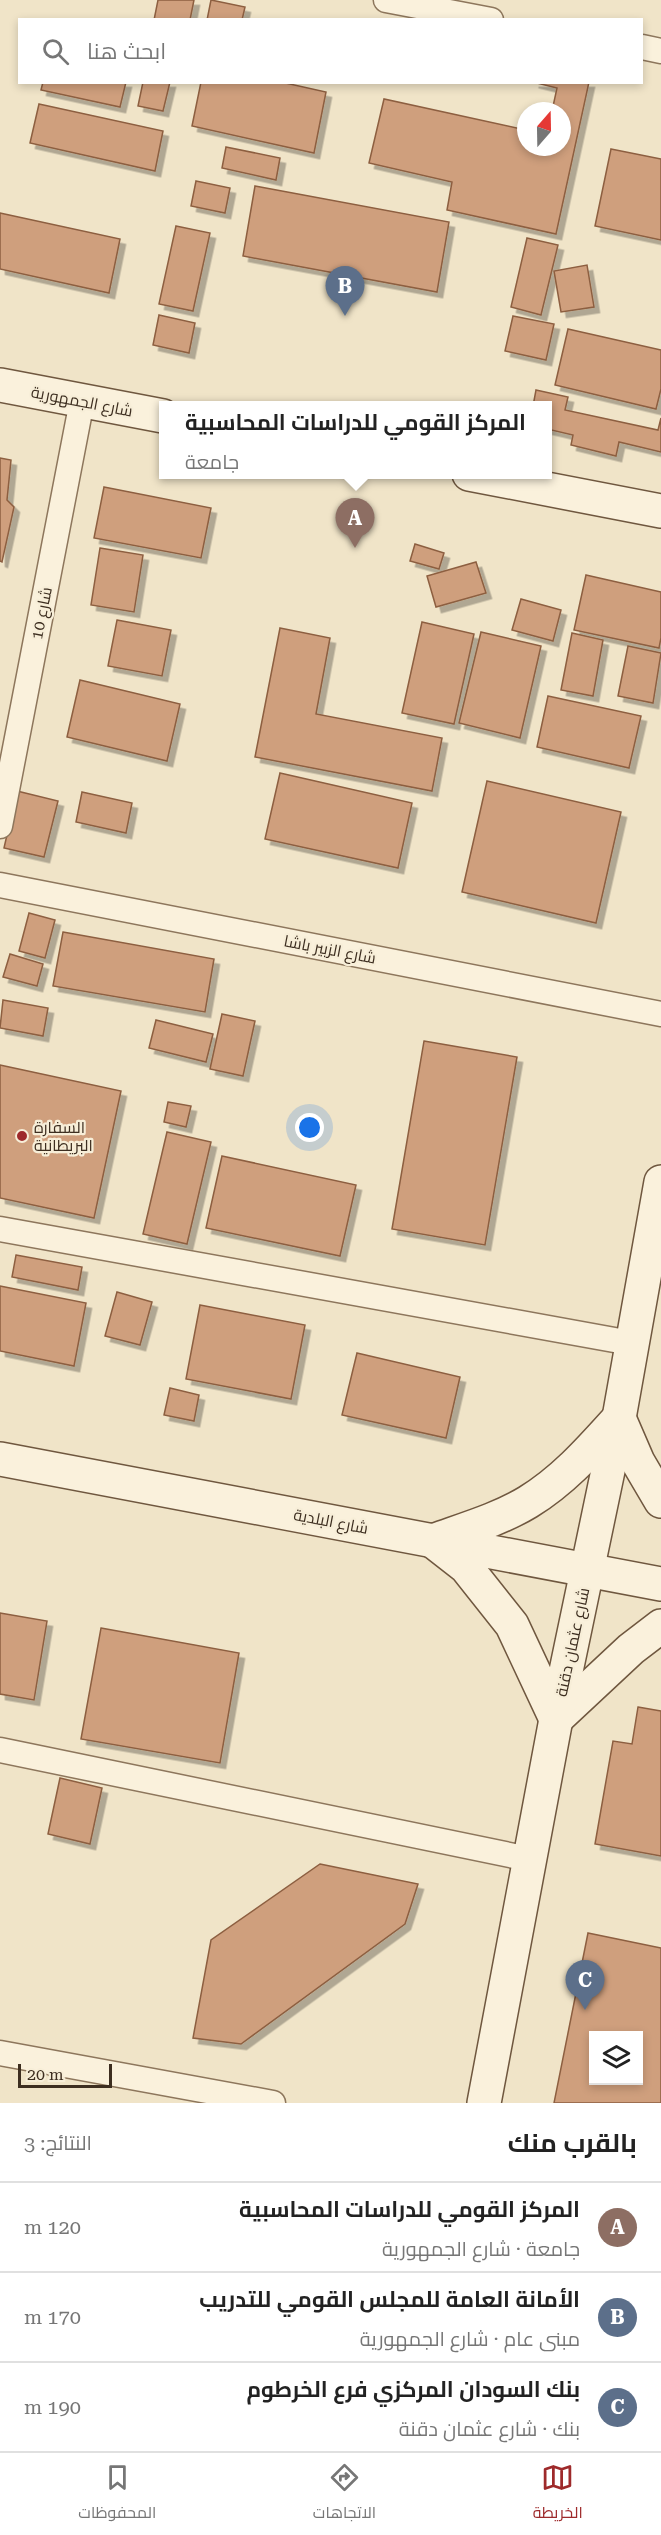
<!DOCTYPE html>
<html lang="ar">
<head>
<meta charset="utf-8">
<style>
  :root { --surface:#fff; --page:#f2f2f2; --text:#222; --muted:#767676; --line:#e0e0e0; --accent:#9e2a2b }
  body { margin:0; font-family:"Roboto Serif",Cairo,serif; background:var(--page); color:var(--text); direction:rtl }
  .controls { position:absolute; right:18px; bottom:18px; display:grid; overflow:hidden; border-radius:0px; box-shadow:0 3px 9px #0003 }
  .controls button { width:54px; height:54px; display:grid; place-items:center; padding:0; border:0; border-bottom:2px solid var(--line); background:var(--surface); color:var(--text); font:30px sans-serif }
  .compass { position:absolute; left:517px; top:102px; width:54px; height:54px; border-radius:50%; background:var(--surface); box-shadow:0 3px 9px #0003; rotate:20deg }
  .scale { position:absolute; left:18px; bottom:15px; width:94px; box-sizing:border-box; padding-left:6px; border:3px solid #3d2e20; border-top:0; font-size:16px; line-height:21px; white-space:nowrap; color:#3d2e20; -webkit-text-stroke:4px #f7eed8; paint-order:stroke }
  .you { position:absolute; left:310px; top:1128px; width:21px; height:21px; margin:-15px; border:4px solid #fff; border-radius:50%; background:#1a73e8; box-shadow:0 0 0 9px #1a73e833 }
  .badge { display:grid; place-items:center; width:39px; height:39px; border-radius:50%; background:var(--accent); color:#fff; font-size:20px; font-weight:700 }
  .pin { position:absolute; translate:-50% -50px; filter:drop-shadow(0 2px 3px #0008) }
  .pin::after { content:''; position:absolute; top:32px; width:21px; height:18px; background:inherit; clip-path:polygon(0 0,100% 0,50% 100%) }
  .popup { position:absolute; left:159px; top:401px; width:393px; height:78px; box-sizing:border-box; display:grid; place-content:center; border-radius:0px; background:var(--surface); filter:drop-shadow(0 2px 4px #0005); font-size:20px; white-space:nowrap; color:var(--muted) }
  .popup b { font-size:22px; color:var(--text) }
  .popup::after { content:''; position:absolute; left:50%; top:100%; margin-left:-12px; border:12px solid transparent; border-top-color:var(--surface) }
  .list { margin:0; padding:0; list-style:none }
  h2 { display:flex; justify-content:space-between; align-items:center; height:78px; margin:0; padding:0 24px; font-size:26px }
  h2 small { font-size:20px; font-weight:400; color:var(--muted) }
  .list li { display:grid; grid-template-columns:39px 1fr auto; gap:18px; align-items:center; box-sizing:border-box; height:90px; padding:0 24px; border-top:2px solid var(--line) }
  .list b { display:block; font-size:22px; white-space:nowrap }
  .list p { margin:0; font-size:20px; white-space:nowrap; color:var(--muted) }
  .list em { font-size:20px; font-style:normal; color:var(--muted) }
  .icon { flex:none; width:33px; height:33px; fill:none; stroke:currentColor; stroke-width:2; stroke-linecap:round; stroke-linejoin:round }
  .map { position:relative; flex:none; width:661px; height:2103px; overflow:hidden; direction:ltr }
  .search { position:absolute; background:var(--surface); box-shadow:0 3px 9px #0003; left:18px; right:18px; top:18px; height:66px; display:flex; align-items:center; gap:15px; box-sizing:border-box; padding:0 21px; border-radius:0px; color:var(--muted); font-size:22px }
  .sheet { height:348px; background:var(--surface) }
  nav { display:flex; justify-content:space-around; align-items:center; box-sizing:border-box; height:84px; border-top:2px solid var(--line); background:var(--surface); font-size:16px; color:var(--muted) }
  nav a { display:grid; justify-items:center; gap:3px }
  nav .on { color:var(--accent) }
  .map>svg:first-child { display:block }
  .building { fill:#cf9f7d; stroke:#8d5f41; stroke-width:1.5; fill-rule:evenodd; filter:url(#shadow) }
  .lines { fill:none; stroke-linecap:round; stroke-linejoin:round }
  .street-casing { stroke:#8d765c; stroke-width:27 }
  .secondary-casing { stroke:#6f573f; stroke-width:36 }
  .street { stroke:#faf1dc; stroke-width:24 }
  .secondary { stroke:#faf1dc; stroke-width:33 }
  .poi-dot { fill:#9e2a2b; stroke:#f7eed8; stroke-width:2 }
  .labels { text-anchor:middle; stroke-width:4.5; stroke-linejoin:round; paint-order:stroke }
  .street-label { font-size:16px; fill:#3d2e20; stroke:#f7eed8 }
  .poi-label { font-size:16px; fill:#3d2e20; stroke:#f7eed8; text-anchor:start }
</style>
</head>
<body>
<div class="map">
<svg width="661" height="2103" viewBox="0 0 661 2103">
  <defs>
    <filter id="shadow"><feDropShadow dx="5.5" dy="5.5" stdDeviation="0" flood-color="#0004"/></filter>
  </defs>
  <rect width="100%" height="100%" fill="#f0e4c8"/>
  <g class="building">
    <polygon points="158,0 194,0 190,20 154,20"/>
    <polygon points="211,0 245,7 242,20 207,20"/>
    <polygon points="43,82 126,82 120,107 41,90"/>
    <polygon points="143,82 170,82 163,111 138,106"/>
    <polygon points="201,82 281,82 326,92 314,153 192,126"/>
    <polygon points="533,82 589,82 556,234 447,210 452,182 369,163 384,99 526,130 526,147 562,147 562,111 552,111 557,88"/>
    <polygon points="39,104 163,131 155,171 30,143"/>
    <polygon points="226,147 280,158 276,180 222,168"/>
    <polygon points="611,149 661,159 661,240 595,226"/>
    <polygon points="196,181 230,188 225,213 191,206"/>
    <polygon points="255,186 449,222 437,292 243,256"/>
    <polygon points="0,213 120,239 109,293 0,269"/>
    <polygon points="176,226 210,233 193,311 159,304"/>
    <polygon points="527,238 558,245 541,315 511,307"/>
    <polygon points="587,265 594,307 561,312 554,271"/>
    <polygon points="159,315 195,323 189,353 153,345"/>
    <polygon points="513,316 554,324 546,360 505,351"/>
    <polygon points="568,329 661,350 661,389 656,409 555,385"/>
    <polygon points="536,390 568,397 565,410 658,430 661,418 661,452 619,442 616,456 571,445 573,435 547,429 547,406 533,406"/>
    <polygon points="0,458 11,460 7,500 14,507 2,562 0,561"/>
    <polygon points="104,487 211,508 201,558 94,538"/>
    <polygon points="415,544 444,553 439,569 410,561"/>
    <polygon points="100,548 143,555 134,612 91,605"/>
    <polygon points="476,562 486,593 436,607 427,576"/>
    <polygon points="586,575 661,592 661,638 659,648 574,630"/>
    <polygon points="521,599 561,610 553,641 512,630"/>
    <polygon points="117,620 171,630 162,676 108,666"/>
    <polygon points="422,622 474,634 454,724 402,713"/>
    <polygon points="280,628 330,638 316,714 442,738 432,791 255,757"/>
    <polygon points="481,632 541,646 520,738 459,723"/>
    <polygon points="572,633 603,640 593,696 561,690"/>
    <polygon points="628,646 661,653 653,703 618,696"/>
    <polygon points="80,680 180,704 167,761 67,737"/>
    <polygon points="548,696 641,716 629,768 537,747"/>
    <polygon points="280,773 412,803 398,868 265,839"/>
    <polygon points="487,781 621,812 596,923 462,892"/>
    <polygon points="17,791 58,801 44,857 4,848"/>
    <polygon points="82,792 132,803 126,833 76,822"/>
    <polygon points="29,913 55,920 45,958 19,951"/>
    <polygon points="63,932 214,959 205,1012 53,986"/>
    <polygon points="10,954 43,964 37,986 3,977"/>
    <polygon points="3,1000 48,1008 43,1036 0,1028"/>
    <polygon points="222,1014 255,1021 243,1076 210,1069"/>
    <polygon points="156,1020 213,1034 206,1062 149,1048"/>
    <polygon points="424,1041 517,1057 485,1245 392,1229"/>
    <polygon points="0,1065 121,1091 94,1218 0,1198"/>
    <polygon points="168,1102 191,1106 186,1127 164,1122"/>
    <polygon points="167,1132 211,1142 187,1244 143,1234"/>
    <polygon points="222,1156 356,1185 340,1256 206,1228"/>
    <polygon points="16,1255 82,1267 78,1290 12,1277"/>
    <polygon points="0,1286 86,1303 74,1366 0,1351"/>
    <polygon points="117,1292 152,1302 140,1345 105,1336"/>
    <polygon points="200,1305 305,1325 291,1399 186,1379"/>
    <polygon points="357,1353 460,1377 446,1438 342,1415"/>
    <polygon points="170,1388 199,1395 194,1421 164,1415"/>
    <polygon points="0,1613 47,1621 34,1700 0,1694"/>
    <polygon points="101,1628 239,1653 220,1763 81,1739"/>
    <polygon points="638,1707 661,1711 661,1856 595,1844 613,1741 632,1744"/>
    <polygon points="60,1778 102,1788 90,1844 48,1834"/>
    <polygon points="320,1864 418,1884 405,1924 241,2044 193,2038 211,1940"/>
    <path d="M588,1933L661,1948V2103H554ZM594,2036H638V2080H594Z"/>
  </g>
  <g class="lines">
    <defs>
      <g id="street">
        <polyline points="386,0 491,20"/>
        <polyline points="642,47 661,51"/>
        <polyline points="0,826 82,401"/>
        <polyline points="0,885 661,1014"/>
        <polyline points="0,1229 631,1343"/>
        <polyline points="0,1750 529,1859"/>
        <polyline points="0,2053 273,2103"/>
      </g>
      <g id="secondary">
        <polyline points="0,385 163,416"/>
        <polyline points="469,474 661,511"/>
        <polyline points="0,1459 661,1584"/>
        <path d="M435,1540C466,1529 500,1519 528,1502C564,1480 591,1449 619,1418L638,1462L661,1501"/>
        <polyline points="434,1542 466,1567 512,1625 556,1719 631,1649 661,1626"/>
        <polyline points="484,2103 556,1719 619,1418 661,1182"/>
      </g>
    </defs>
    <use href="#street" class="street-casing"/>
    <use href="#secondary" class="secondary-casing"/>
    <use href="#street" class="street"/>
    <use href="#secondary" class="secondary"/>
  </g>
  <circle class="poi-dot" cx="22" cy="1136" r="6"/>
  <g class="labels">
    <g class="street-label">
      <text transform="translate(82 401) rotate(11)" y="6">شارع الجمهورية</text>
      <text transform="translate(41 613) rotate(-79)" y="6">شارع 10</text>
      <text transform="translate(330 949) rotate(11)" y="6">شارع الزبير باشا</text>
      <text transform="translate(331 1521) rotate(11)" y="6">شارع البلدية</text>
      <text transform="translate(572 1642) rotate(-78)" y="6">شارع عثمان دقنة</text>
    </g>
    <g class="poi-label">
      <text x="34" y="1133">السفارة<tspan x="34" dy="18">البريطانية</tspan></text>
    </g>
  </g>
</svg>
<div class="controls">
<button><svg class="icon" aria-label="layers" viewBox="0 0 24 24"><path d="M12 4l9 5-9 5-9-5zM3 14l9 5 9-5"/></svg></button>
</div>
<svg class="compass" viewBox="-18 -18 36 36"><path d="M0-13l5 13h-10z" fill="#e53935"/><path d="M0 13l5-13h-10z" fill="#767676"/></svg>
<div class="scale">20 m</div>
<div class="you"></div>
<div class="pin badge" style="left:355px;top:548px;background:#8d6e63">A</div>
<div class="popup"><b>المركز القومي للدراسات المحاسبية</b>جامعة</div>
<div class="pin badge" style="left:345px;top:316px;background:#5c6f8a">B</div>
<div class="pin badge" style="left:585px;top:2010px;background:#5c6f8a">C</div>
<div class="search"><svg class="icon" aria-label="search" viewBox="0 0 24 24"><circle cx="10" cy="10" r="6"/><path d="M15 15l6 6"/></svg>ابحث هنا</div>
</div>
<section class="sheet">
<h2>بالقرب منك<small>النتائج: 3</small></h2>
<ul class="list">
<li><span class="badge" style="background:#8d6e63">A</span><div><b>المركز القومي للدراسات المحاسبية</b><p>جامعة · شارع الجمهورية</p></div><em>120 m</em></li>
<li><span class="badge" style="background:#5c6f8a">B</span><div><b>الأمانة العامة للمجلس القومي للتدريب</b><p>مبنى عام · شارع الجمهورية</p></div><em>170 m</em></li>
<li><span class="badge" style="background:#5c6f8a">C</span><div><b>بنك السودان المركزي فرع الخرطوم</b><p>بنك · شارع عثمان دقنة</p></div><em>190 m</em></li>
</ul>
</section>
<nav>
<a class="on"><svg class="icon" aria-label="map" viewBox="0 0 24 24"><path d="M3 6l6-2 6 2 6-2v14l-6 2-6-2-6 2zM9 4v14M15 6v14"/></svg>الخريطة</a>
<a><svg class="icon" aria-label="directions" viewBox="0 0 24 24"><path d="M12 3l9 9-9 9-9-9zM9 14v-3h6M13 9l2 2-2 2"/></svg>الاتجاهات</a>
<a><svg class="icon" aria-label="saved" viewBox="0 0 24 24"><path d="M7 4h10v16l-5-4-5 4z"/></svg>المحفوظات</a>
</nav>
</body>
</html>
